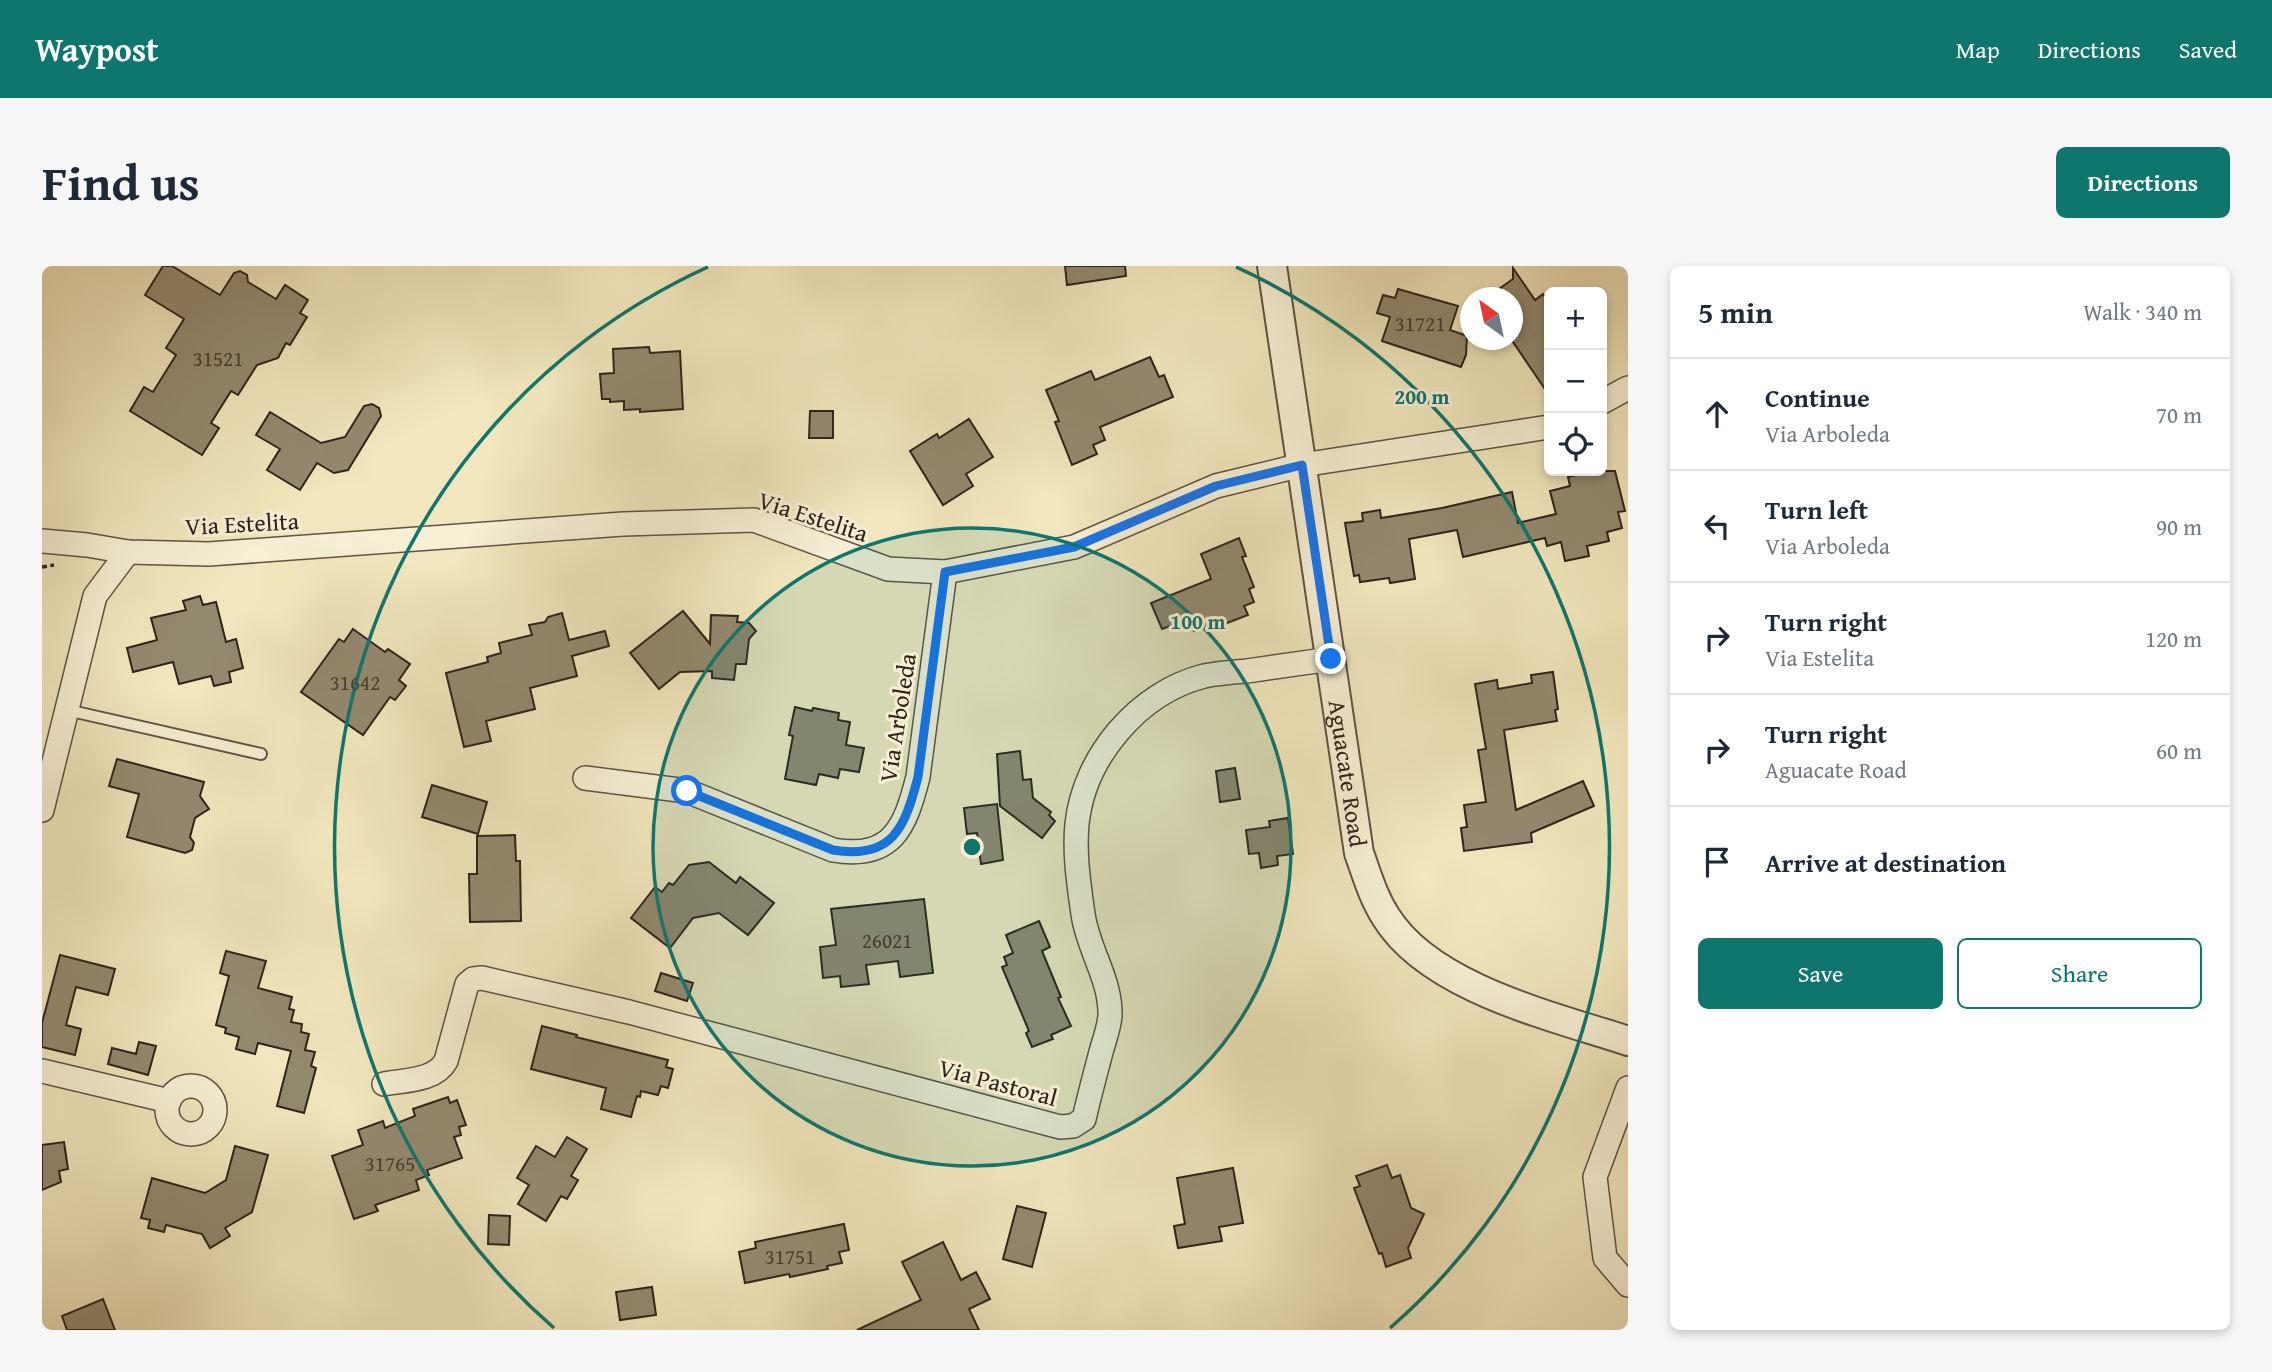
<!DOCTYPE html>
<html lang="en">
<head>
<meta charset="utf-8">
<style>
  :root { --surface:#fff; --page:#f6f6f7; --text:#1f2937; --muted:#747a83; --line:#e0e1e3; --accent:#0f766e }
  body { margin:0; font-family:"Gentium Book Plus",serif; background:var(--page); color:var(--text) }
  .controls { position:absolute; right:21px; top:21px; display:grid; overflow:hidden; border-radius:10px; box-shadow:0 4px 10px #0003 }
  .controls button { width:63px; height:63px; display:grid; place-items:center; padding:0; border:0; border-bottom:2px solid var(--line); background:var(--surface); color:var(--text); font:35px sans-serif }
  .compass { position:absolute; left:1418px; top:21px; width:63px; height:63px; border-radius:50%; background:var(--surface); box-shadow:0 4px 10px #0003; rotate:327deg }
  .stop { position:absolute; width:21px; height:21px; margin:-16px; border:5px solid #1a73e8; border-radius:50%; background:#fff }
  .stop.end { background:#1a73e8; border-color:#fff; box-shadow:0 2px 7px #0008 }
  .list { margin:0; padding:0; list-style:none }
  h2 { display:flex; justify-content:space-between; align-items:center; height:91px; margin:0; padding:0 28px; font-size:30px }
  h2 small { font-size:23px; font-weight:400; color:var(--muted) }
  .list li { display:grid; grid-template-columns:46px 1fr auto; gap:21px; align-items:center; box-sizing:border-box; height:112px; padding:0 28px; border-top:2px solid var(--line) }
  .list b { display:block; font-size:26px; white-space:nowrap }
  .list p { margin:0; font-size:23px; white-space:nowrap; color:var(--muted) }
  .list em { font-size:23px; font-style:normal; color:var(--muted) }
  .actions { display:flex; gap:14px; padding:21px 28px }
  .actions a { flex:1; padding:16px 0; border:2px solid var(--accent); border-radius:10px; text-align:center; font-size:24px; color:var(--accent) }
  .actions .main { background:var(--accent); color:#fff }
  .icon { flex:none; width:38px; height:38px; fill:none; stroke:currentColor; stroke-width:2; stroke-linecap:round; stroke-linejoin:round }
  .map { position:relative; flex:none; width:1586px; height:1064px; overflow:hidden; border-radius:10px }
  header { display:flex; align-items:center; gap:42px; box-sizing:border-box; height:98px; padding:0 35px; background:var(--accent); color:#fff }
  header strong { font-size:33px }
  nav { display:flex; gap:38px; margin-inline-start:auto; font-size:24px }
  .intro { display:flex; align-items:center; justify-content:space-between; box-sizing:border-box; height:168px; padding:0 42px }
  h1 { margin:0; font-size:49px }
  .button { padding:18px 32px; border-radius:10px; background:var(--accent); color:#fff; font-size:24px; font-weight:700 }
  main { display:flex; gap:42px; padding:0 42px }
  aside { flex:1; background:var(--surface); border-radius:10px; box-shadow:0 4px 10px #0003 }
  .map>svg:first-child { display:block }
  .building { fill:#93896f; stroke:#2e241b; stroke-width:2 }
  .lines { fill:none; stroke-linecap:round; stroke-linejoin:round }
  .service-casing { stroke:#5f5444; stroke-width:14 }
  .minor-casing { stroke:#5f5444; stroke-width:26 }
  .tertiary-casing { stroke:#5f5444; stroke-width:32 }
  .path { stroke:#2e241b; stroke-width:3.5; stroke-dasharray:5 3.5; stroke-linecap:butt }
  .service { stroke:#f6efd4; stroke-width:10 }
  .minor { stroke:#f6efd4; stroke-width:23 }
  .tertiary { stroke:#f6efd4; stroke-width:28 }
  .route { stroke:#1a73e8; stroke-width:9 }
  .ring { fill:none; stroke:#0f766e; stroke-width:3.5 }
  .labels { text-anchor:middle; stroke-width:6; stroke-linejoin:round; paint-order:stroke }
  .number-label { font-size:21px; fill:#473d30 }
  .street-label { font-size:24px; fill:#2e241b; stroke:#f6efd4 }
  .centre { fill:#0f766e; stroke:#f6efd4; stroke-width:3.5 }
  .ring-label { font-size:21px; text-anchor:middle; font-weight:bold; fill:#0f766e; stroke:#f6efd4; stroke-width:6; stroke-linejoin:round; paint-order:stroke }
</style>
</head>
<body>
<header>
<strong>Waypost</strong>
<nav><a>Map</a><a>Directions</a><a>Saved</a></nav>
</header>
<div class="intro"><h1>Find us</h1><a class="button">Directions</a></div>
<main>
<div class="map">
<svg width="1586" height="1064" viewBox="0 0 1586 1064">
  <rect width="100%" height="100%" fill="#f1e6bd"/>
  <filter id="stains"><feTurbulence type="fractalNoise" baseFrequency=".00286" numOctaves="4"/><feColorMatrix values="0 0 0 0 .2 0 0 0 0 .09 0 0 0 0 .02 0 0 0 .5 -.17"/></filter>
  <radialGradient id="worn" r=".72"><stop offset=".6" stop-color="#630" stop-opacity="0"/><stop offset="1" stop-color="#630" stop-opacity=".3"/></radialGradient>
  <g class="building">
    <polygon points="121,0 130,0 178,29 192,7 198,5 205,9 206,16 234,33 243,19 266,34 258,47 265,51 248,79 244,77 236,92 215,99 196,129 189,125 169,157 177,162 160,189 88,145 102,121 111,126 134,89 124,82 142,53 103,29"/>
    <polygon points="1023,0 1083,0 1084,10 1025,19"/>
    <polygon points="1471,2 1493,34 1501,28 1507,37 1507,129 1471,76 1471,32 1444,32 1471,13"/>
    <polygon points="1356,23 1416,40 1408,64 1425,70 1424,89 1419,101 1340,75 1348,51 1335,47 1341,29 1353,32"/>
    <polygon points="607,81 608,87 638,85 641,143 598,146 598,143 582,144 582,135 568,136 568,133 560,133 558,108 572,107 571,83"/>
    <polygon points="1108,91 1117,111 1122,109 1131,131 1058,161 1063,174 1051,179 1055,188 1030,199 1013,156 1017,155 1004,124 1049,105 1053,114"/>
    <polygon points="330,138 337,142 339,150 306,204 292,207 275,197 258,224 225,204 238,183 214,169 228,146 279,177 303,171 322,140"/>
    <polygon points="768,145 791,145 791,172 767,172"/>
    <polygon points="927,153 951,191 924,208 931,220 901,239 868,185 895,168 897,172"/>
    <polygon points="1550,205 1573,205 1583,245 1576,246 1580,262 1565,266 1567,275 1545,280 1547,290 1523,295 1519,276 1505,280 1503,272 1421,291 1415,264 1367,273 1373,313 1348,317 1347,312 1318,316 1317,309 1312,310 1303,257 1321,255 1320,247 1338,244 1339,252 1400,242 1470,226 1476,257 1514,248 1508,225 1528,220 1526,211"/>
    <polygon points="1197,272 1204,290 1200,291 1212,321 1207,323 1212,336 1202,340 1206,349 1175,361 1174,357 1152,365 1147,353 1120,363 1109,337 1169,313 1159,288"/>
    <polygon points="158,330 161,339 174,336 184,376 194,373 201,402 187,406 189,416 172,420 169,410 137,418 131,396 91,406 85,382 115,374 109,352 144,344 141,335"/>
    <polygon points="641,345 668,378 669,349 696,350 695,356 707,357 714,365 707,373 704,398 694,398 692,414 670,412 670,405 638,406 617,423 588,387"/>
    <polygon points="520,347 527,374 563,365 567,380 530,390 535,410 488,422 493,443 444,455 449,475 422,481 404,407 446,396 445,391 459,387 457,377 490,369 487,359 503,356 506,351"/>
    <polygon points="311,363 343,386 346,383 368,398 357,414 364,420 353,434 348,431 321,469 259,426 297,373 302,376"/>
    <polygon points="1511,406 1516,443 1513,444 1515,455 1462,464 1474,544 1541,515 1552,540 1489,567 1490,576 1422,585 1419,562 1425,561 1422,539 1444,536 1436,484 1444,483 1433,418 1455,414 1456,423 1490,417 1489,409"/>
    <polygon points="753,441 770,445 771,442 797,447 796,454 808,456 804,479 822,482 817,506 798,503 796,512 777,508 774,519 743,513 751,470 747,469"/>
    <polygon points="978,485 981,514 989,513 991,532 1009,546 1007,549 1013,555 1000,572 958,540 955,488"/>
    <polygon points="75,493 162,516 158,530 167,543 153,552 148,571 152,577 150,584 143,587 85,571 97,528 67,520"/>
    <polygon points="1193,502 1198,533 1178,536 1174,505"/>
    <polygon points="390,519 445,536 436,568 380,551"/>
    <polygon points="955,538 961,594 939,598 935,567 925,568 922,542"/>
    <polygon points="1246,552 1251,588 1235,590 1236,599 1219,602 1217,587 1207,588 1204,564 1228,561 1227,555"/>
    <polygon points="473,569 474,595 478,595 479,655 428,656 427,608 435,608 435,570"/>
    <polygon points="667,596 694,617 698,611 732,637 706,669 677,647 651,652 628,682 589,652 613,621 620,626 627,617 631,619 647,599"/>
    <polygon points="882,633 891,707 858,711 856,695 824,699 827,718 799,721 798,710 781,712 778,681 794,679 789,643"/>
    <polygon points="997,655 1008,681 1000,685 1019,731 1016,732 1029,760 1009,769 1011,773 990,781 984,767 987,765 960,701 965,699 962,691 971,687 964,669"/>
    <polygon points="184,685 224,695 216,722 250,731 247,743 252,744 249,756 260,758 259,766 267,768 263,784 273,786 269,800 274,802 262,847 235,840 249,785 216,777 213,788 194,783 197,771 183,767 184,762 174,759 187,710 178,707"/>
    <polygon points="18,689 73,703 66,729 34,721 24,759 39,763 33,789 0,781 0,757"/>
    <polygon points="619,707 651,717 645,735 613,725"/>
    <polygon points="500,760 535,769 534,771 626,794 624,801 631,803 626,822 619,820 616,829 599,825 598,831 595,830 589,851 559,843 564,822 489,803"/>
    <polygon points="97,776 114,780 106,809 66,798 70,782 94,788"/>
    <polygon points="406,831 408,837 415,834 424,859 417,861 419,869 412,871 420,892 385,904 387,909 374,914 377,924 333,939 336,945 312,953 290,890 321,879 316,864 341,855 343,862 373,850 371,843"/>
    <polygon points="525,871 545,883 529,910 536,914 525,933 519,930 504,955 476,938 487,919 475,912 494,880 513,891"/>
    <polygon points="22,876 26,903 17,905 19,916 0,924 0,879"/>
    <polygon points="193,880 226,889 210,946 183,962 188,970 168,982 160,968 124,959 122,966 106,962 108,954 99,952 110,912 163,927 184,914"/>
    <polygon points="1345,899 1350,912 1358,909 1369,942 1382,948 1366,982 1369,992 1344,1001 1340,987 1337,988 1312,922 1318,920 1314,910"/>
    <polygon points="1191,902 1201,957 1177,961 1180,975 1136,982 1132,960 1143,958 1135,912"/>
    <polygon points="975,940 1004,947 990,1001 961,993"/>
    <polygon points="447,949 468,950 467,979 446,978"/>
    <polygon points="802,958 807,984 797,986 800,997 785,1000 786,1003 748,1011 747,1008 703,1017 697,986 714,982 713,976"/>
    <polygon points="901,976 919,1014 934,1006 948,1033 927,1043 937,1064 815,1064 879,1034 860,996"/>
    <polygon points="610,1021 614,1049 578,1054 574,1026"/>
    <polygon points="61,1033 73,1064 25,1064 20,1050"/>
  </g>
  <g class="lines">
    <defs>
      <polyline id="service" points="25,444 219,488"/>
      <g id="minor">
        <polyline points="1560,136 1586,122"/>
        <polyline points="0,275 45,279 86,286 167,288 581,258 712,254 846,303 903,306 1032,281 1174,220 1260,199 1507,161"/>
        <path d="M543,512L645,525L791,584C851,594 863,561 876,511L903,306"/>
        <polyline points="0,544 53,330 86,286"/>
        <polyline points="0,805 127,835"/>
        <path d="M342,818C363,814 393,815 404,795L425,718L431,713L440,712L587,746L1018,861L1031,860L1042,853C1047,831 1053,809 1059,786C1062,775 1067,762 1068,750C1069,713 1046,684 1041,648C1037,620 1032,587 1035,558C1042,491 1096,427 1162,410C1176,407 1191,406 1205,405C1233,401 1261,397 1289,393"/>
        <circle cx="149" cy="844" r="24"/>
        <polyline points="1586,822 1553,911 1563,992 1586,1019"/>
      </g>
      <g id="tertiary">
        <path id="s1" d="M1230,0L1317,587C1325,609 1331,631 1344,651C1388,722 1510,750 1586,775"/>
      </g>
    </defs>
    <use href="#service" class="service-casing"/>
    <use href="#minor" class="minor-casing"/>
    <use href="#tertiary" class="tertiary-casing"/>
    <polyline class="path" points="0,301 12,299"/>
    <use href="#service" class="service"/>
    <use href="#minor" class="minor"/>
    <use href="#tertiary" class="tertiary"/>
  </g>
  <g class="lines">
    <path class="route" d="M645,525L791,584C851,594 863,561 876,511L903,306L1032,281L1174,220L1260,199L1289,393"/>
  </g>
  <circle cx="930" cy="581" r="319" fill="#0f766e" fill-opacity=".12"/>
  <g class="ring">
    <circle cx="930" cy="581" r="319"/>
    <path d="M512 1062A637 637 0 0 1 666 1M1194 1A637 637 0 0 1 1348 1062"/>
  </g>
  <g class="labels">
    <g class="number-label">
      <text x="1378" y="65">31721</text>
      <text x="176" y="100">31521</text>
      <text x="313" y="424">31642</text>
      <text x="845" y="682">26021</text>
      <text x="348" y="905">31765</text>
      <text x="748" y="998">31751</text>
    </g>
    <g class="street-label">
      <text transform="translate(771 251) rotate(18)" y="8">Via Estelita</text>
      <text transform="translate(200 258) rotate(-3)" y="8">Via Estelita</text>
      <text transform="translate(856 452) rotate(-81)" y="8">Via Arboleda</text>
      <text dy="8" stroke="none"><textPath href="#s1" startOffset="513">Aguacate Road</textPath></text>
      <text transform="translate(956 817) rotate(15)" y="8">Via Pastoral</text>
    </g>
  </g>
  <circle cx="930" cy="581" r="10" class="centre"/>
  <g class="ring-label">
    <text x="1380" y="138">200 m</text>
    <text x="1156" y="363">100 m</text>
  </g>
  <rect width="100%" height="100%" filter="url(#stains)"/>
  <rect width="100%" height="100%" fill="url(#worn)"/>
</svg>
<div class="controls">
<button>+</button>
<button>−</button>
<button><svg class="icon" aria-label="locate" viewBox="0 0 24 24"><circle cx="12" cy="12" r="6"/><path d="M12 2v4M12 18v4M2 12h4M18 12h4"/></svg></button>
</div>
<svg class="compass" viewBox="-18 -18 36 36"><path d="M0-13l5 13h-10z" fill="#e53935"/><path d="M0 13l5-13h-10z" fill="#747a83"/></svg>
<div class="stop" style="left:645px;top:525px"></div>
<div class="stop end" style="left:1289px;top:393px"></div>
</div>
<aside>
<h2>5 min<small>Walk · 340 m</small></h2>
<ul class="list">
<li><svg class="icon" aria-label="ahead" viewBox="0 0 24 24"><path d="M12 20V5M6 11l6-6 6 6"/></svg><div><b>Continue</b><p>Via Arboleda</p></div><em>70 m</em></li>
<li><svg class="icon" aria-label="left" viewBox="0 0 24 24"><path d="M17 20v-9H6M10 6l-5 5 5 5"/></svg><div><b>Turn left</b><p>Via Arboleda</p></div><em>90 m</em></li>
<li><svg class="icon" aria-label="right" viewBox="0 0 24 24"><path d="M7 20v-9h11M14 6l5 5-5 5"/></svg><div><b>Turn right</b><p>Via Estelita</p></div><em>120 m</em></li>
<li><svg class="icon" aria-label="right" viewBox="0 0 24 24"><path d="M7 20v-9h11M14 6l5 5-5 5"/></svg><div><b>Turn right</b><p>Aguacate Road</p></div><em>60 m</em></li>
<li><svg class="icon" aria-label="arrive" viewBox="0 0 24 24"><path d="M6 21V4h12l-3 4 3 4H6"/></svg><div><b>Arrive at destination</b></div></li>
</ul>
<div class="actions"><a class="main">Save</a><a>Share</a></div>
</aside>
</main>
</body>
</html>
